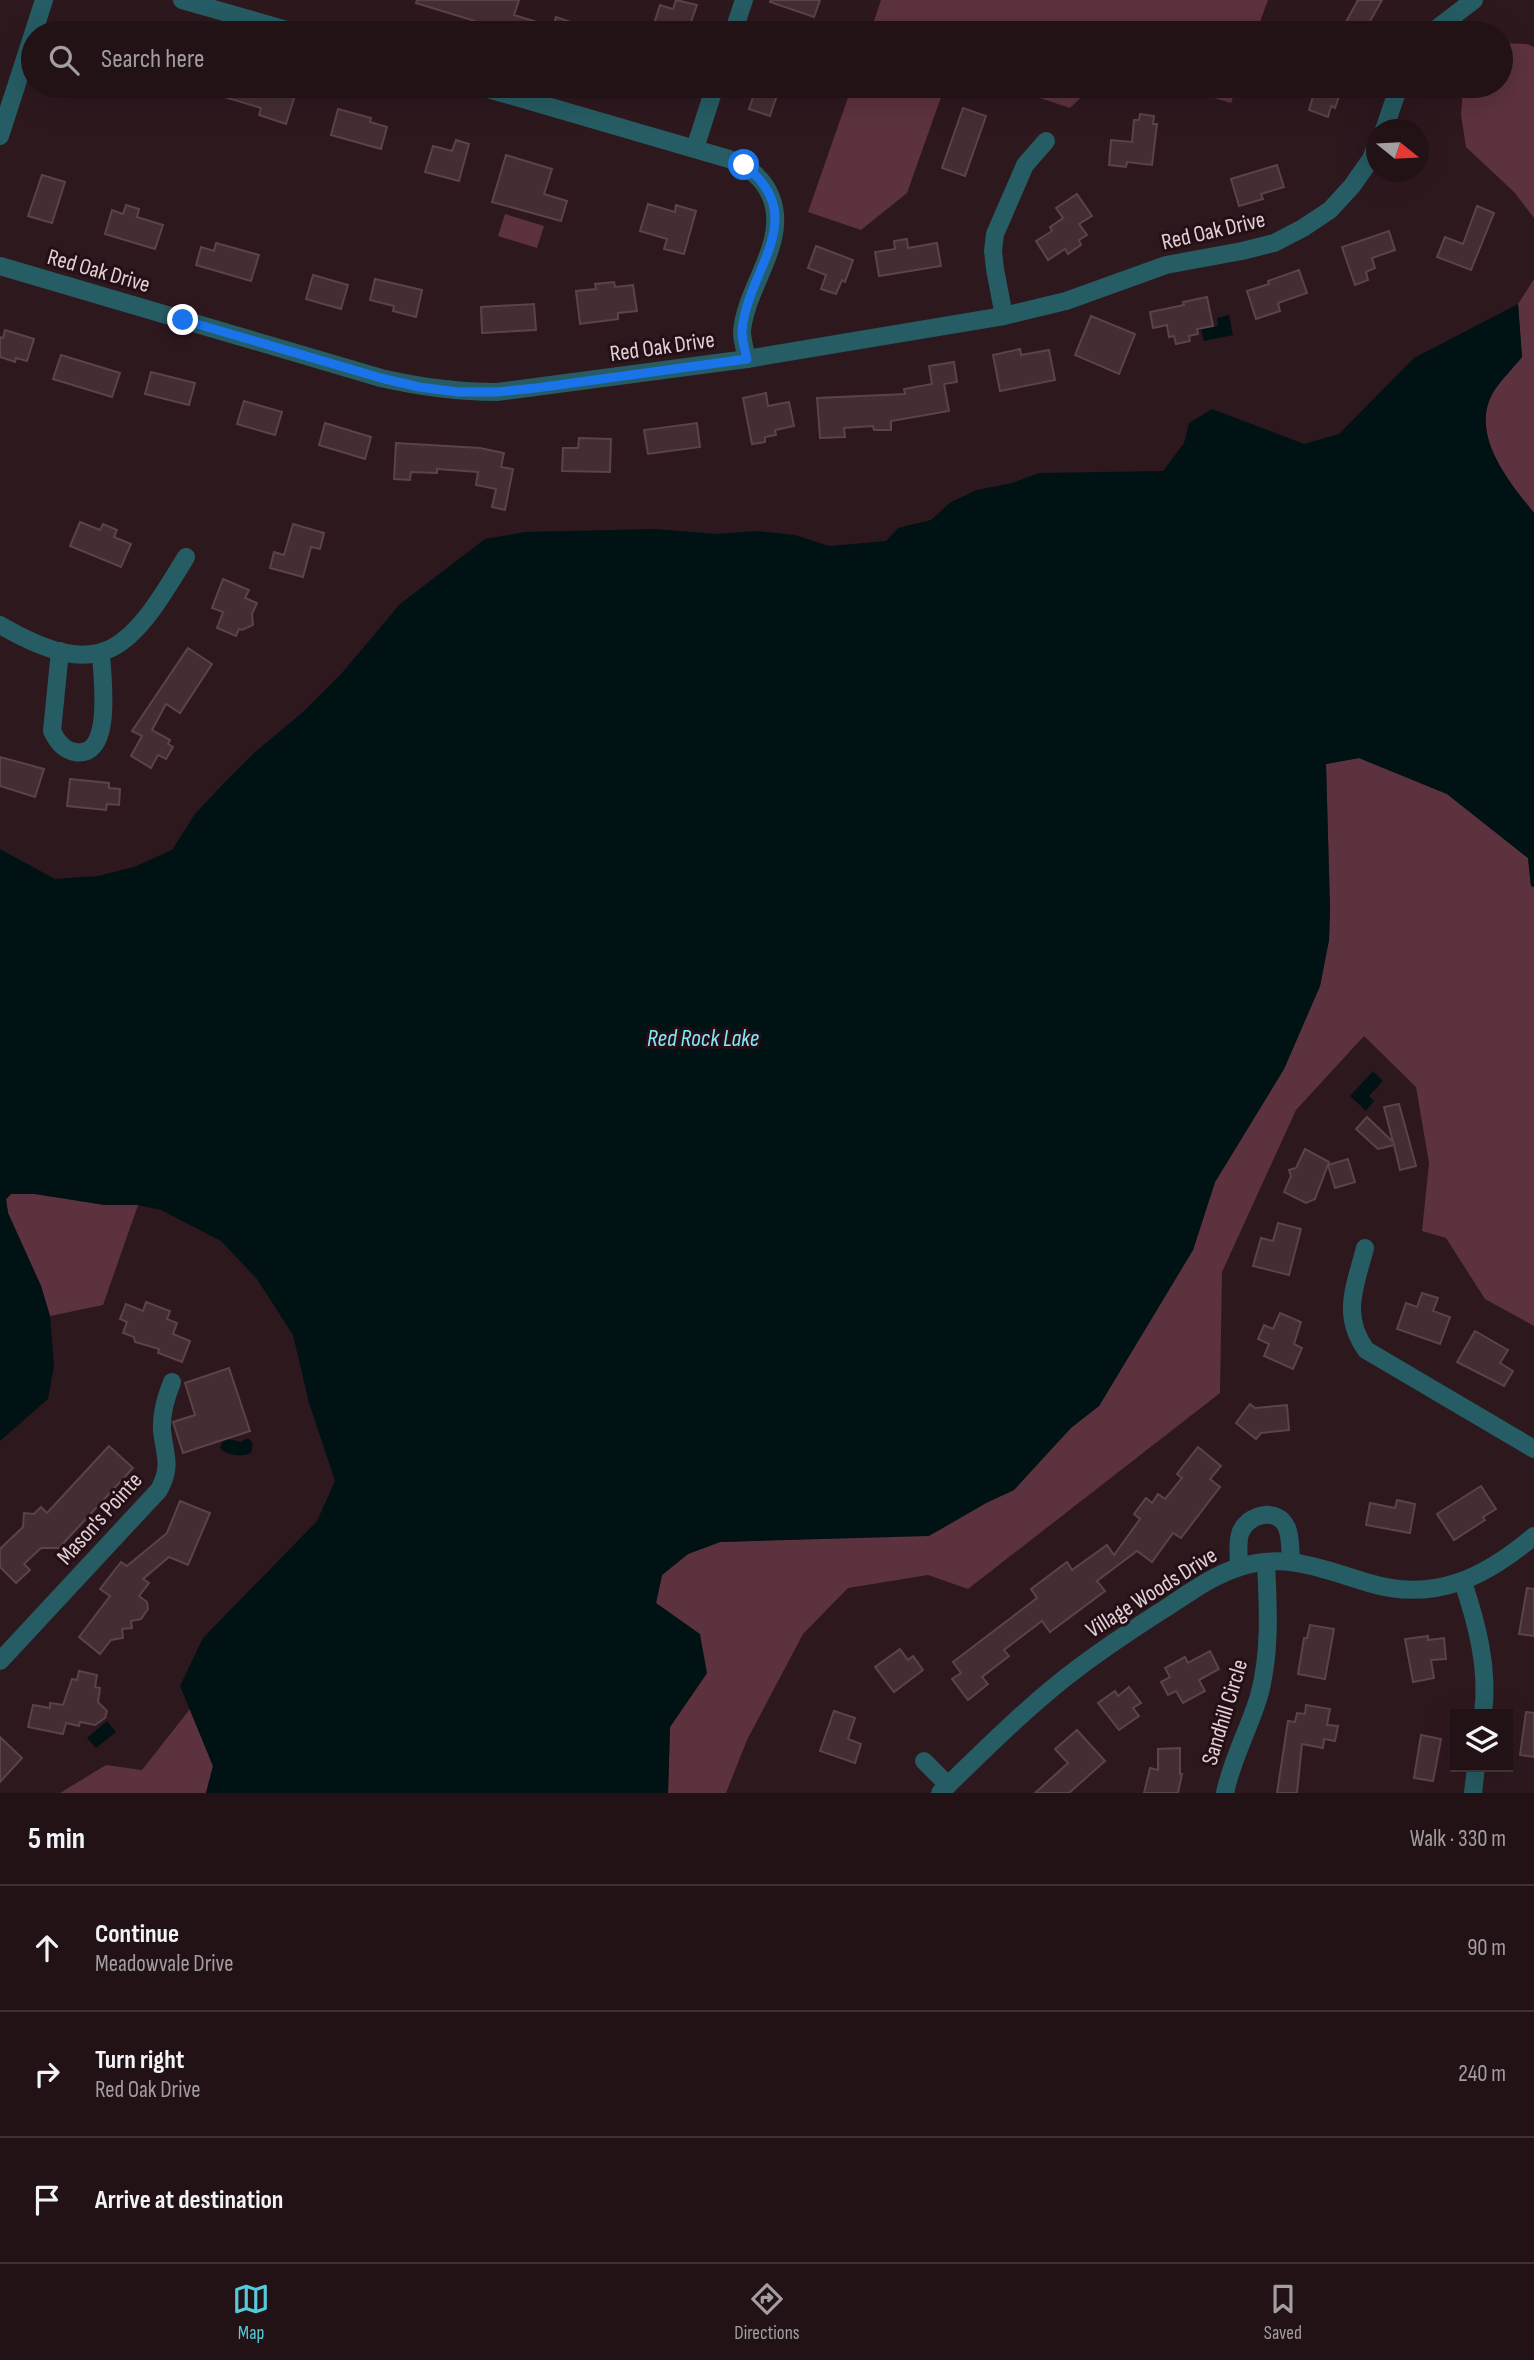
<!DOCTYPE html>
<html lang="en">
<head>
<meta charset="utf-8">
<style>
  :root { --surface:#221216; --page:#2e2023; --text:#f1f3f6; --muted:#a29ea1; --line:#3f3235; --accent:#53cbdb }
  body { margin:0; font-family:"Sofia Sans Condensed",sans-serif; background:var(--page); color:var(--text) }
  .controls { position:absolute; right:21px; bottom:21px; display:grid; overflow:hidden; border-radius:0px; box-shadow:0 7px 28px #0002 }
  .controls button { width:63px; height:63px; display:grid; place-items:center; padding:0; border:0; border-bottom:2px solid var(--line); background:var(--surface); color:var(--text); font:35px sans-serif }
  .compass { position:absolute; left:1366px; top:119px; width:63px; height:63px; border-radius:50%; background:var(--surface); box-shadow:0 7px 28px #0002; rotate:108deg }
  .stop { position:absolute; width:21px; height:21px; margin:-16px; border:5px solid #1a73e8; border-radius:50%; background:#fff }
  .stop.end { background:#1a73e8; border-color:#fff; box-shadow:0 2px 7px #0008 }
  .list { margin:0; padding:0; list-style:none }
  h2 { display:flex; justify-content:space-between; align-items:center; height:91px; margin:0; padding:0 28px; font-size:30px }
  h2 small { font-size:23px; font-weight:400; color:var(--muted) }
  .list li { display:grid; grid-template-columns:46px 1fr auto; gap:21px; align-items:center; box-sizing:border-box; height:126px; padding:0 28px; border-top:2px solid var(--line) }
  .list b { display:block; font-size:26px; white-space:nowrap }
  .list p { margin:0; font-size:23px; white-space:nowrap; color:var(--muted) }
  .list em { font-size:23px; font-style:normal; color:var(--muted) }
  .icon { flex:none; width:38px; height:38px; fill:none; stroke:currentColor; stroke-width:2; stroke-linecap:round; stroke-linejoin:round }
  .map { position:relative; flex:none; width:1534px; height:1793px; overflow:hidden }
  .search { position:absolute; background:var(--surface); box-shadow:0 7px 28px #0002; left:21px; right:21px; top:21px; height:77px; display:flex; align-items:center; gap:18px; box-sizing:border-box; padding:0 24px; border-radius:38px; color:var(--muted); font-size:26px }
  .sheet { height:469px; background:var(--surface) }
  nav { display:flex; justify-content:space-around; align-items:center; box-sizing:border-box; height:98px; border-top:2px solid var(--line); background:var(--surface); font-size:19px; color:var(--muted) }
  nav a { display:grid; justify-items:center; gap:4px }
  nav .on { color:var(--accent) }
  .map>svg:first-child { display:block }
  .green { fill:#5c323e }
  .water { fill:#011215 }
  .building { fill:#442d33; stroke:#5b4349; stroke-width:2 }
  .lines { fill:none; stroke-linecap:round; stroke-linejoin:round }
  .minor { stroke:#265c63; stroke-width:18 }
  .route { stroke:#1a73e8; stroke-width:9 }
  .labels { text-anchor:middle; stroke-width:6; stroke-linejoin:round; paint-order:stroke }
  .street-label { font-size:23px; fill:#e0d1d5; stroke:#230f15 }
  .water-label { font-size:24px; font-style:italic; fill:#82e9f8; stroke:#230f15 }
</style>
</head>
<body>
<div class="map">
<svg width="1534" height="1793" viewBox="0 0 1534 1793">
  <rect width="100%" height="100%" fill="#2d181e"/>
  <g class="green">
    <polygon points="881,0 1268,0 1256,33 870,33"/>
    <polygon points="1501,43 1527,44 1534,47 1534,218 1514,192 1466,147 1461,115 1463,86 1501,86"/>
    <polygon points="852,86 945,86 907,193 861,230 808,212"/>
    <polygon points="1004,86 1093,86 1070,108"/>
    <polygon points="1173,86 1237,86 1231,103"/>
    <polygon points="505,214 544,226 537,248 498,236"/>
    <path d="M1534,279V513C1509,482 1468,433 1494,391C1502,379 1513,368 1522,357L1518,304Z"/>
    <polygon points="1359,758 1447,794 1528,858 1531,886 1534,887 1534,1326 1485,1299 1446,1238 1422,1231 1429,1163 1416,1087 1364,1036 1296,1110 1222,1272 1220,1393 968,1589 928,1575 848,1588 803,1634 747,1740 726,1793 668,1793 670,1727 707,1673 656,1603 662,1575 688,1554 720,1542 892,1536 988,1502 1014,1490 1071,1427 1099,1406 1193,1250 1215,1182 1284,1069 1320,986 1329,940 1330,909 1326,764"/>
    <polygon points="11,1194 35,1194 105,1205 138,1205 103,1305 50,1316 41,1286 8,1213 6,1199"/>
    <polygon points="190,1709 213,1766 206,1793 60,1793 106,1765 142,1770"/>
  </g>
  <g class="water">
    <path d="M1518,304L1522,357C1513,368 1502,379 1494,391C1468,433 1509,482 1534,513V887L1531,886L1528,858L1447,794L1359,758L1326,764L1330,909L1329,940L1320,986L1284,1069L1215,1182L1193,1250L1099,1406L1071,1428L1014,1490L988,1502L929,1536L720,1542L688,1554L662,1575L656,1603L700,1634L707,1673L670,1727L668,1793H206L213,1766L180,1686L203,1638L317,1521L335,1481L309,1403L293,1335L257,1279L221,1241L161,1210L138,1205H105L35,1194H11L6,1199L8,1213L41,1286L50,1316L54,1366L48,1399L0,1441V849L55,879L98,876L134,867L172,850L195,814L223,784L255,752L303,712L341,674L400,604L485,539L525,532L656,529L717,534L756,531L795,535L829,546L886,541L898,528L931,520L951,502L977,490L1012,483L1039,473L1163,471L1184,443L1189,423L1212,409L1304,444L1339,434L1414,358Z"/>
    <polygon points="1229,315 1233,335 1204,341 1201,329 1218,326 1217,318"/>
    <polygon points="1373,1071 1383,1081 1369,1096 1374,1101 1366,1111 1350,1096"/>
    <path d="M228,1439L241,1442L246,1439H249L253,1444L251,1453C242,1457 227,1456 220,1448L223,1441Z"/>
    <polygon points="107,1721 116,1732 96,1748 87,1738"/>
  </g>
  <g class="building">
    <polygon points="417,0 519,0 514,15 553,27 556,17 598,31 597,33 503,33 475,25 475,21 416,3"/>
    <polygon points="676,0 697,5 688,30 678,27 676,33 651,33 660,5 673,9"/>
    <polygon points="771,0 820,0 814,17 770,2"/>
    <polygon points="1358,0 1382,0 1369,23 1373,25 1368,33 1340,33"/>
    <polygon points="198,86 263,86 295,95 286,124 259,115 261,108 198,89"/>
    <polygon points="757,86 780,86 770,116 749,109"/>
    <polygon points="1316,86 1337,86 1336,88 1341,90 1335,108 1331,106 1328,117 1309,110"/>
    <polygon points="963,108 986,116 965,176 942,168"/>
    <polygon points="338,109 371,118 370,122 387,127 381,149 331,135"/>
    <polygon points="1140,114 1154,116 1153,124 1157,124 1152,165 1127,162 1126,167 1109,165 1111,140 1132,142 1134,120 1139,120"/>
    <polygon points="456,140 469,144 459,181 425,172 433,146 452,151"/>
    <polygon points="506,155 552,169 544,194 567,201 561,221 492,202"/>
    <polygon points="1277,165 1284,187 1261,194 1263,199 1239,206 1231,179"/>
    <polygon points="42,175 65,182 52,223 28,216"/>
    <polygon points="1077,194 1092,216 1079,224 1087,235 1079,240 1081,245 1068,254 1065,249 1048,260 1036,241 1052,231 1050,227 1063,218 1056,208"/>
    <polygon points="648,204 675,212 676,205 696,211 684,254 664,249 667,239 640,231"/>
    <polygon points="126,205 139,209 137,217 163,225 155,249 105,234 112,210 123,214"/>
    <polygon points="1477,206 1494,213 1471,270 1437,257 1445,237 1463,244"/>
    <polygon points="1389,231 1395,250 1372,258 1375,268 1366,272 1368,280 1355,285 1342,247"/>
    <polygon points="907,239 908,248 937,243 941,266 879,276 875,252 895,249 894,241"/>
    <polygon points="216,243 259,255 251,281 196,265 201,247 214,251"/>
    <polygon points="816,246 853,260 845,282 842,280 836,294 821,289 826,275 808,268"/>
    <polygon points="1299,270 1307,293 1278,303 1280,311 1256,319 1247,291 1269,284 1268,281"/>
    <polygon points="313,275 348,285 341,309 306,299"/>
    <polygon points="375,279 422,290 416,317 393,311 394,306 370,300"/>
    <polygon points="614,282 615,287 633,285 637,311 618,313 618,319 580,324 576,291 596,289 595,284"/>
    <polygon points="1207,297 1213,326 1197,329 1198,334 1189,336 1190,341 1176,344 1174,336 1169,337 1167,325 1153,328 1150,312 1184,305 1183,302"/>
    <polygon points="534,304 536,330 482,333 481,307"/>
    <polygon points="1091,316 1135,334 1119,374 1075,355"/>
    <polygon points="5,330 34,339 27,361 16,358 15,362 0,357 0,337 3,338"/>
    <polygon points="1020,349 1021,355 1049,350 1055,380 1000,391 993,355"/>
    <polygon points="61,355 120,373 112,397 53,379"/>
    <polygon points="954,362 957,382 944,384 949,411 891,421 891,430 874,430 873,426 844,428 845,437 820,438 817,398 905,394 904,389 932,384 929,366"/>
    <polygon points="151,372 195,383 189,405 145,394"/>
    <polygon points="766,393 768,406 789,402 794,426 775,430 776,435 765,437 765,442 752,444 743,398"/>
    <polygon points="244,401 282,412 275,435 237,424"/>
    <polygon points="325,423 371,437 365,459 319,445"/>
    <polygon points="697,423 700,447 648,454 644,430"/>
    <polygon points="579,438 611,439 610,472 562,471 563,448 578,448"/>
    <polygon points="396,443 480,448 504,453 501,467 513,469 505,510 492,507 496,489 476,485 478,472 437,469 437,473 411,472 410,480 394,479"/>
    <polygon points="80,522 100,530 103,524 117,530 114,537 131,544 121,567 70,546"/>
    <polygon points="293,524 324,533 320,549 311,547 303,577 270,568 274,552 284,555"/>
    <polygon points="223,579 249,590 245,598 257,603 252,614 253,625 242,630 239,629 236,636 217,628 223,612 212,608"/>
    <polygon points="188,648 212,664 180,713 166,704 152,730 170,740 168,744 173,747 166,759 158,755 151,768 131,756 142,736 132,731"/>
    <polygon points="0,757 44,769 35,797 0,786"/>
    <polygon points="70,779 109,783 109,788 120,789 119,805 107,804 106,810 67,806"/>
    <polygon points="1399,1104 1416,1166 1400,1170 1394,1145 1378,1149 1356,1129 1367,1117 1393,1142 1384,1107"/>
    <polygon points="1305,1149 1329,1162 1315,1199 1306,1203 1284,1192 1291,1176 1289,1170 1296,1168"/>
    <polygon points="1348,1159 1355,1182 1335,1188 1328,1165"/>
    <polygon points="1278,1223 1301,1229 1289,1275 1253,1266 1261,1238 1273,1241"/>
    <polygon points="1422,1293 1438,1298 1433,1311 1450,1317 1440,1344 1397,1329 1406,1303 1417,1307"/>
    <polygon points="146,1302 170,1311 167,1319 177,1323 173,1334 190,1341 182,1362 158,1353 159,1349 135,1342 134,1337 123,1333 127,1322 120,1319 126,1304 143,1311"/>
    <polygon points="1280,1313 1301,1322 1294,1344 1302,1348 1293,1369 1264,1356 1269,1344 1258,1339 1264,1325 1273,1329"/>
    <polygon points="1475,1331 1508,1350 1500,1363 1513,1371 1504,1386 1457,1362"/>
    <polygon points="229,1368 250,1431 183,1453 173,1422 195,1415 185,1383"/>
    <polygon points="1250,1404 1255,1408 1287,1405 1289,1430 1261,1433 1256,1439 1236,1423"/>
    <polygon points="109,1446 133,1468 59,1548 41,1548 24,1564 30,1570 16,1583 0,1567 0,1549 23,1527 24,1513 34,1514 41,1507 47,1513"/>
    <polygon points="1198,1447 1221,1466 1210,1479 1220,1487 1181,1538 1173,1533 1152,1562 1137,1551 1097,1581 1105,1591 1050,1632 1042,1621 1004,1650 1009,1656 982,1677 988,1684 968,1700 952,1679 961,1673 953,1662 1037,1598 1031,1589 1067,1562 1072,1570 1107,1545 1114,1555 1140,1519 1134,1514 1146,1498 1152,1503 1158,1494 1165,1499 1182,1478 1177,1474"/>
    <polygon points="1481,1486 1496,1509 1483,1517 1485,1520 1454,1540 1437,1514"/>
    <polygon points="1397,1500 1415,1504 1410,1533 1366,1525 1370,1503 1395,1508"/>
    <polygon points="180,1501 210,1513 188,1565 169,1557 143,1579 149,1583 139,1596 147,1602 148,1609 141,1619 131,1621 132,1628 122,1629 123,1638 111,1640 100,1654 79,1637 110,1596 100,1589 121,1562 127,1566 167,1533"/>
    <polygon points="1527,1588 1534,1589 1534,1636 1519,1634"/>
    <polygon points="1310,1625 1334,1629 1325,1679 1298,1674 1304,1638 1307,1638"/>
    <polygon points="1428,1636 1428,1640 1444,1638 1446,1659 1431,1660 1434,1678 1413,1682 1405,1639"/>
    <polygon points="900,1649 908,1660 913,1656 923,1670 894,1692 875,1667"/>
    <polygon points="1210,1651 1219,1669 1199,1680 1205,1691 1183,1703 1176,1691 1168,1695 1161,1682 1170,1677 1165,1668 1185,1657 1188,1663"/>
    <polygon points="79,1671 97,1675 95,1687 100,1688 98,1702 107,1711 105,1718 95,1725 80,1722 79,1726 66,1723 63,1734 28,1727 33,1705 50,1708 50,1703 63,1705 72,1679 77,1680"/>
    <polygon points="1129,1687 1141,1703 1133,1708 1139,1716 1119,1730 1098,1703 1115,1691 1118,1696"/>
    <polygon points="1306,1705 1330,1709 1327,1725 1338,1726 1335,1741 1324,1739 1323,1748 1302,1744 1297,1793 1277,1793 1288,1721 1295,1722 1297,1713 1305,1714"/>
    <polygon points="834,1711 855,1718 848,1739 861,1744 855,1763 820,1751"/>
    <polygon points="1526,1712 1534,1713 1534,1757 1520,1755"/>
    <polygon points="1077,1730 1105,1761 1069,1793 1035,1793 1068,1763 1055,1749"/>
    <polygon points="1421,1735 1441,1739 1433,1781 1414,1778"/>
    <polygon points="0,1737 22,1758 0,1782"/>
    <polygon points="1180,1748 1180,1774 1182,1774 1178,1793 1144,1793 1150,1768 1158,1770 1158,1749"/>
  </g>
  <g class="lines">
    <g class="minor">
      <polyline points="182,0 297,33"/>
      <polyline points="733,33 744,0"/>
      <polyline points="1431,33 1474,0"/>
      <path d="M478,86L729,159C748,167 763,177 771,197C789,243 745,287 742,332C742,340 745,350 747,359"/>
      <polyline points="1384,130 1399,86"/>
      <polyline points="0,136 44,0"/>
      <polyline points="695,148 715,86"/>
      <path d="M0,266L381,378C420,387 457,392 497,392L747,359L1004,316L1066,301L1166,265L1242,251L1274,243L1303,228L1330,210L1352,186L1371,159L1376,146"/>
      <polyline points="1004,316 995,269 993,251 995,234 1025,165 1046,141"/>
      <path d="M0,625C105,686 131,648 186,557"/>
      <path d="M60,651L52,731C57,741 63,750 75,752C114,759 102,677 101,653"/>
      <path d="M1365,1248C1355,1287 1341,1315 1366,1350L1534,1449"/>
      <path d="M1239,1567C1239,1556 1237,1544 1240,1534C1246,1514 1278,1506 1287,1528C1291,1538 1290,1550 1291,1561"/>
      <path d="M1463,1582C1477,1624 1489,1669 1483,1714"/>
      <path d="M0,1661L159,1490C172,1466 165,1456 162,1431C161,1413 166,1398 172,1382"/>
      <polyline points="924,1761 948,1785"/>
      <path d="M940,1793C982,1752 1031,1703 1078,1668C1106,1647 1136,1627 1166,1608C1189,1593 1213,1575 1240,1567C1286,1552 1325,1570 1369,1583C1435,1603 1485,1577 1534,1536"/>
      <path d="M1225,1793C1232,1759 1249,1729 1259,1696C1271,1652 1268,1607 1266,1562"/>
      <polyline points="1473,1793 1476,1767"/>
    </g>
  </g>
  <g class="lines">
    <path class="route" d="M183,320L381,378L419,387L458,392H497L536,388L747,359C745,350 742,340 742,332C746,270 813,218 744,165"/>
  </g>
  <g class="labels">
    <g class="street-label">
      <text transform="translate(1213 230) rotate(-13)" y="8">Red Oak Drive</text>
      <text transform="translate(99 270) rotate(16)" y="8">Red Oak Drive</text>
      <text transform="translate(662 346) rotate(-8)" y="8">Red Oak Drive</text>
      <text transform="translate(99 1518) rotate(-48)" y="8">Mason's Pointe</text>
      <text transform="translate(1151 1592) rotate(-32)" y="8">Village Woods Drive</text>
      <text transform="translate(1224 1712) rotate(-73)" y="8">Sandhill Circle</text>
    </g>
    <g class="water-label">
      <text x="703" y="1046">Red Rock Lake</text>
    </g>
  </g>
</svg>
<div class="controls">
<button><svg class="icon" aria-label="layers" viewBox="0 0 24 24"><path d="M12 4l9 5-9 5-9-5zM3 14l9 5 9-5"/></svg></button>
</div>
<svg class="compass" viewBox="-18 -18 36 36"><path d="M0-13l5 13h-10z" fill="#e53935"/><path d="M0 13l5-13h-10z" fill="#a29ea1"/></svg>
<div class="stop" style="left:744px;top:165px"></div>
<div class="stop end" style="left:183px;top:320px"></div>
<div class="search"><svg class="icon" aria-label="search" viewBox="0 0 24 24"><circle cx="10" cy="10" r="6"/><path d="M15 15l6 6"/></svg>Search here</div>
</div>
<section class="sheet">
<h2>5 min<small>Walk · 330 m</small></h2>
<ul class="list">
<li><svg class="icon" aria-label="ahead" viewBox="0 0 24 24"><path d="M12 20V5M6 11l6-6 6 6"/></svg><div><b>Continue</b><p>Meadowvale Drive</p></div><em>90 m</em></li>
<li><svg class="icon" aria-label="right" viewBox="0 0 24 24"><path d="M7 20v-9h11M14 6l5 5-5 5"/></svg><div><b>Turn right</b><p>Red Oak Drive</p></div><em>240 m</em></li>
<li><svg class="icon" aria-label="arrive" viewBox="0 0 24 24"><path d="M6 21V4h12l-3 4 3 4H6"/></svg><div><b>Arrive at destination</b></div></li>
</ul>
</section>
<nav>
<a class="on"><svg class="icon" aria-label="map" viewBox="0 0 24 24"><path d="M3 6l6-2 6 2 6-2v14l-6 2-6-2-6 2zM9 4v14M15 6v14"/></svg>Map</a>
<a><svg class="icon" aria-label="directions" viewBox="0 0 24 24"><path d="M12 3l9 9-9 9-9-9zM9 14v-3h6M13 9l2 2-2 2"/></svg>Directions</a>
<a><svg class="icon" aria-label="saved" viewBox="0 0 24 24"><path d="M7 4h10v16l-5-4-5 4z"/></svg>Saved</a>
</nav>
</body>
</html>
